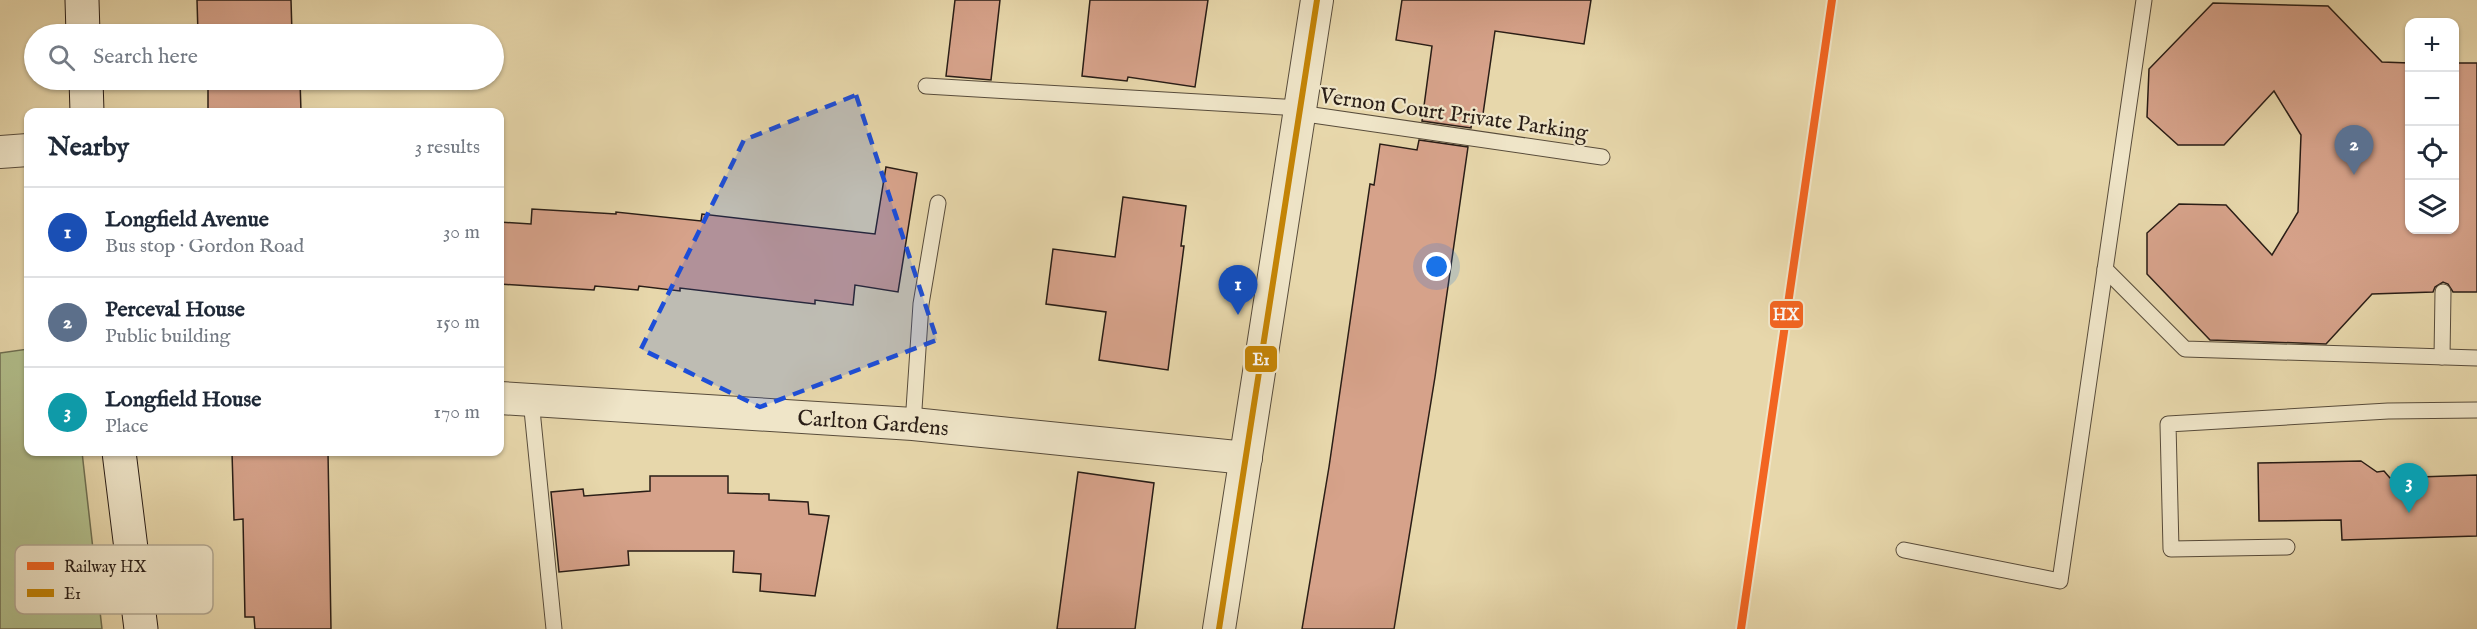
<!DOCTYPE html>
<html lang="en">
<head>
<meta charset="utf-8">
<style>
  :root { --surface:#fff; --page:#f2f2f3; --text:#1f2937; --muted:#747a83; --line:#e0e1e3; --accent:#1a73e8 }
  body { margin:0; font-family:"IM FELL English",serif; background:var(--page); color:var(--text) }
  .controls { position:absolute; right:18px; top:18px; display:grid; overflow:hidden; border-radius:12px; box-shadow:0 2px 4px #0004 }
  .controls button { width:54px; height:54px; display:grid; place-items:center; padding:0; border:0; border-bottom:2px solid var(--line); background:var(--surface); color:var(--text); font:30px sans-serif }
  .you { position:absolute; left:1437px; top:267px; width:21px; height:21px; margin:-15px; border:4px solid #fff; border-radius:50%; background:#1a73e8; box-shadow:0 0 0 9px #1a73e833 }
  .badge { display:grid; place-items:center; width:39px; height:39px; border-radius:50%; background:var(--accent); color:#fff; font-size:20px; font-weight:700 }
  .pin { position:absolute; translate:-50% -50px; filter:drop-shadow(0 2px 3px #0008) }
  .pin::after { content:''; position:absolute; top:32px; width:21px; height:18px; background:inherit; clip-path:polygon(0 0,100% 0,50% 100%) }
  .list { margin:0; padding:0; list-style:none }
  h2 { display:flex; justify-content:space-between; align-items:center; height:78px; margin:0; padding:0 24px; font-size:26px }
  h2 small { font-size:20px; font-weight:400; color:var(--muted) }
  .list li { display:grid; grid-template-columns:39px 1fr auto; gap:18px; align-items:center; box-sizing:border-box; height:90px; padding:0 24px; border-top:2px solid var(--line) }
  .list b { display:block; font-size:22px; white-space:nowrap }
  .list p { margin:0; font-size:20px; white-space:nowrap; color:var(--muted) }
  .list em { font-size:20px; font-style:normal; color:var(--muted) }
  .icon { flex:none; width:33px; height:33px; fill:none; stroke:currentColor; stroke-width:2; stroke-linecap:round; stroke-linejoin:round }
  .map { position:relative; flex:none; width:2477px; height:629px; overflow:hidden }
  .search { position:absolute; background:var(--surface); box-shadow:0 2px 4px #0004; left:24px; top:24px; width:480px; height:66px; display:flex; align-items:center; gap:15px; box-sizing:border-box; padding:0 21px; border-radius:33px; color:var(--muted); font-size:22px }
  .panel { position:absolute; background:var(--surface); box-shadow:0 2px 4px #0004; left:24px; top:108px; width:480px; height:348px; border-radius:12px }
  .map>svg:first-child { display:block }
  .park { fill:#b2bf8c; stroke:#6e6e51; stroke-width:1.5 }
  .building { fill:#d6a28a; stroke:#291d16; stroke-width:1.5 }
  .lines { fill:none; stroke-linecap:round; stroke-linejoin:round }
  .lane-casing { stroke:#584c3b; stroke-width:17 }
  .street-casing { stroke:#584c3b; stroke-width:34 }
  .secondary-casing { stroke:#291d16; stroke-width:35 }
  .lane { stroke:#efe5c8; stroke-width:15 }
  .street { stroke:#efe5c8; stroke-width:32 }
  .secondary { stroke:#efe5c8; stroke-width:33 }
  .bus-1-casing { stroke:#efe5c8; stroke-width:10 }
  .bus-1 { stroke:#c48406; stroke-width:6 }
  .rail-1-casing { stroke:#efe5c8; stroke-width:12 }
  .rail-1 { stroke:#f26522; stroke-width:8 }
  .marked { fill:#1d4ed8; fill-opacity:0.2; stroke:#1d4ed8; stroke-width:4.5; stroke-dasharray:12 8; stroke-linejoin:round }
  .labels { text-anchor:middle; stroke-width:4.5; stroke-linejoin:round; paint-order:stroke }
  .street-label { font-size:22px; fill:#291d16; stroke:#efe5c8 }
  .key { fill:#efe5c8; stroke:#b4a993; stroke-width:1.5 }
  .key-label { font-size:16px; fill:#291d16 }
  .line-badge { stroke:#efe5c8; stroke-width:2 }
  .badge-label { font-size:16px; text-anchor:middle; font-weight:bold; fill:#fff }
</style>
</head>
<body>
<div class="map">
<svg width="2477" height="629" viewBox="0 0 2477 629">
  <rect width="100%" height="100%" fill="#e7d7ab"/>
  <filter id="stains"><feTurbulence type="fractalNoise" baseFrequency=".00333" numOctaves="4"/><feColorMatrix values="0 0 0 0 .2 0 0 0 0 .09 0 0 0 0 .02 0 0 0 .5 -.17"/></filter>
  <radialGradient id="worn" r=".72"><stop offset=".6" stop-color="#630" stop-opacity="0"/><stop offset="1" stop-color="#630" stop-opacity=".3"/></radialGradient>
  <polygon class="park" points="28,349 28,452 82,452 102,629 0,629 0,353"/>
  <g class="building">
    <polygon points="197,0 291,0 292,34 198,34"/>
    <polygon points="955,0 1000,0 991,80 946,76"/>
    <polygon points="1090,0 1208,0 1195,87 1128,77 1127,81 1082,76"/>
    <polygon points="1402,0 1591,0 1584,44 1495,31 1483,114 1473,112 1471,128 1422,121 1432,46 1396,40"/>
    <polygon points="2213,3 2328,6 2382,62 2409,63 2409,230 2454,230 2454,63 2477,63 2477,292 2453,292 2448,284 2443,282 2435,287 2433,292 2372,294 2326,344 2210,340 2147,274 2147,233 2179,204 2226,205 2272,255 2298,212 2301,135 2274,91 2224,145 2178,145 2147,117 2149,69"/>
    <polygon points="208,80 300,80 301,112 208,112"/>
    <polygon points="1419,140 1468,147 1435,377 1394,629 1302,629 1329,467 1370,184 1374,185 1380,144 1417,150"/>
    <polygon points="886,167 917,173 898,292 855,285 853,305 815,300 815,304 680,288 680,291 639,286 638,290 595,286 594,290 500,284 500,222 531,224 532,209 616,214 616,212 701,221 702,214 875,234"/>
    <polygon points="1123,197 1186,206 1181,246 1184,246 1168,370 1099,360 1106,312 1046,304 1053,249 1115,257"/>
    <polygon points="232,452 328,452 331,629 255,629 254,617 245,617 243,519 234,520"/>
    <polygon points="2361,461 2377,472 2384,471 2390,478 2477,475 2477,536 2342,540 2341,520 2259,521 2258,463"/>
    <polygon points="1078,472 1154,483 1135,629 1057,629"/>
    <polygon points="650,476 728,476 728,493 769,494 769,500 808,502 809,514 829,516 815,596 760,591 761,574 733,572 734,551 628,551 629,565 559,572 551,492 583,489 584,496 650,491"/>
  </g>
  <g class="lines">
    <defs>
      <g id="lane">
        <polyline points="926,86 1301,108"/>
        <polyline points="1299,113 1602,157"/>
        <polyline points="2105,269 2185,349 2477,358"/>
        <polyline points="2442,357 2443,292"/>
        <polyline points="531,400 554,629"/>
        <polyline points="913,424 921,304 938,203"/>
        <polyline points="2287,547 2171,549 2168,424 2388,411 2477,410"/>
        <polyline points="1904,550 2060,581 2144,0"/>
      </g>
      <g id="street">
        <polyline points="0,152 28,150"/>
        <path id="s1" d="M500,398L913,424L1246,458"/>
        <polyline points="1219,629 1317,0"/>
      </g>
      <g id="secondary">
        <polyline points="82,0 83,34"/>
        <polyline points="86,80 87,112"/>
        <polyline points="119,452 141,629"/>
      </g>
    </defs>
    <use href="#lane" class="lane-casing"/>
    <use href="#street" class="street-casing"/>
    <use href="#secondary" class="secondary-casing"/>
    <use href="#lane" class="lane"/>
    <use href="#street" class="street"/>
    <use href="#secondary" class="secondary"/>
    <defs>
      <polyline id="bus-1" points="1219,629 1317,0"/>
    </defs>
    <use href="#bus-1" class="bus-1-casing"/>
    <use href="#bus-1" class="bus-1"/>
    <defs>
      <polyline id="rail-1" points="1741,629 1832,0"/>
    </defs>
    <use href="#rail-1" class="rail-1-casing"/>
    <use href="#rail-1" class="rail-1"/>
  </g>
  <path class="marked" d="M856,95L937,340L760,407L641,349L744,140Z"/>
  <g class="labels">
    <g class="street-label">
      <text transform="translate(1454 113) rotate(8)" y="8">Vernon Court Private Parking</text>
      <text dy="8" stroke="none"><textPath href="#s1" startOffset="374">Carlton Gardens</textPath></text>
    </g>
  </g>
  <rect x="15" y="545" width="198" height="69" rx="9" class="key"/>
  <rect x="27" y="562" width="27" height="8" fill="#f26522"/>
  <rect x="27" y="589" width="27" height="8" fill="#c48406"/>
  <g class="key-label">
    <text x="64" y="572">Railway HX</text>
    <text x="64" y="599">E1</text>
  </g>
  <g class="line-badge">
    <rect x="1769" y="300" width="35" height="29" rx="6" fill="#f26522"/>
    <rect x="1244" y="345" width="34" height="28" rx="6" fill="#c48406"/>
  </g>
  <g class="badge-label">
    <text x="1786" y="320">HX</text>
    <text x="1261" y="365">E1</text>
  </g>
  <rect width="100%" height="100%" filter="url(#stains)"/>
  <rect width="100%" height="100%" fill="url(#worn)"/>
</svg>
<div class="controls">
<button>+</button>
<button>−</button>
<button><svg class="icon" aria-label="locate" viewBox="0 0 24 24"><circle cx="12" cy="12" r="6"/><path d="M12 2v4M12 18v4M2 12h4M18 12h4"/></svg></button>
<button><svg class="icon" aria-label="layers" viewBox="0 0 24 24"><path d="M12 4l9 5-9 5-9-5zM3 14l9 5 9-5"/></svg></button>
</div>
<div class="you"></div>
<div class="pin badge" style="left:1238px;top:315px;background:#1a4fb4">1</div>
<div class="pin badge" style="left:2354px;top:175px;background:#5c6f8a">2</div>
<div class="pin badge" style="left:2409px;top:513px;background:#0f9aa8">3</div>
<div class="search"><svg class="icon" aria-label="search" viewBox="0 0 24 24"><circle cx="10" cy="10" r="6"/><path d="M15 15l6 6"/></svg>Search here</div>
<section class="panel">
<h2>Nearby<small>3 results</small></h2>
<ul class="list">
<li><span class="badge" style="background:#1a4fb4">1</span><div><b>Longfield Avenue</b><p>Bus stop · Gordon Road</p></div><em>30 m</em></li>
<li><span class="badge" style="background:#5c6f8a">2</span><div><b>Perceval House</b><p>Public building</p></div><em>150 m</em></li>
<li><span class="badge" style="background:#0f9aa8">3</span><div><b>Longfield House</b><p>Place</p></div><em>170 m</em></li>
</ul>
</section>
</div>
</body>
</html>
